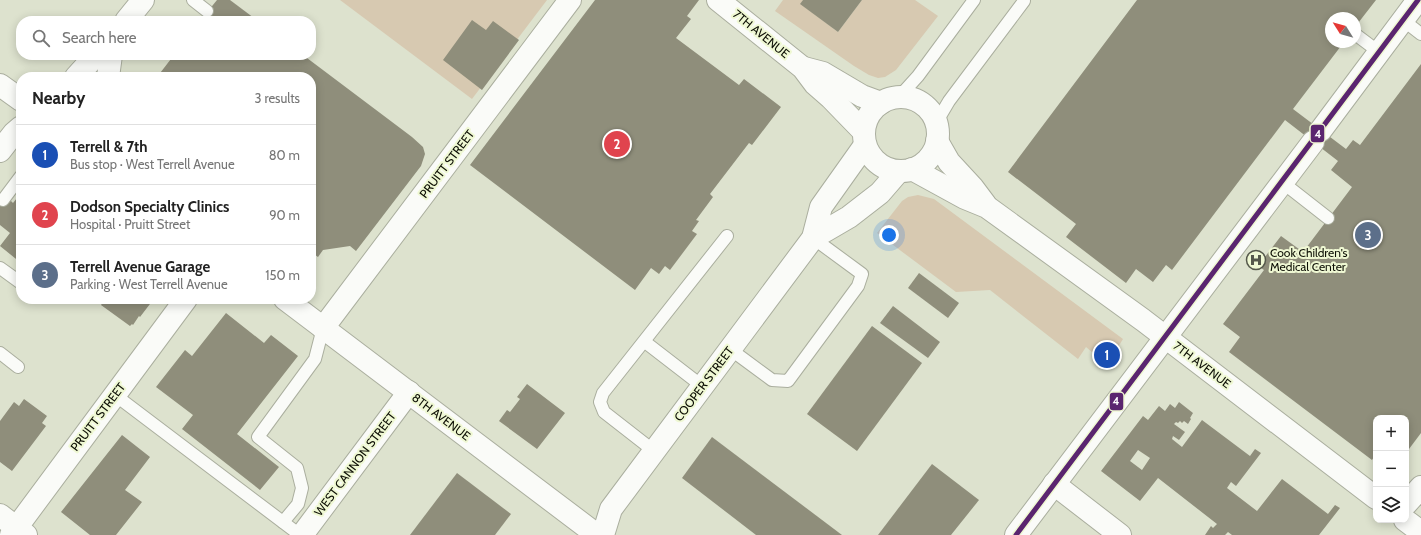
<!DOCTYPE html>
<html lang="en">
<head>
<meta charset="utf-8">
<style>
  :root { --surface:#fff; --page:#f6f6f6; --text:#222; --muted:#767676; --line:#e0e0e0; --accent:#d93025 }
  body { margin:0; font-family:Cabin,sans-serif; background:var(--page); color:var(--text) }
  .controls { position:absolute; right:12px; bottom:12px; display:grid; overflow:hidden; border-radius:8px; box-shadow:0 2px 10px #0003 }
  .controls button { width:36px; height:36px; display:grid; place-items:center; padding:0; border:0; border-bottom:1px solid var(--line); background:var(--surface); color:var(--text); font:20px sans-serif }
  .compass { position:absolute; left:1325px; top:12px; width:36px; height:36px; border-radius:50%; background:var(--surface); box-shadow:0 2px 10px #0003; rotate:307deg }
  .you { position:absolute; left:889px; top:235px; width:14px; height:14px; margin:-10px; border:3px solid #fff; border-radius:50%; background:#1a73e8; box-shadow:0 0 0 6px #1a73e833 }
  .badge { display:grid; place-items:center; width:26px; height:26px; border-radius:50%; background:var(--accent); color:#fff; font-size:13px; font-weight:700 }
  .pin { position:absolute; translate:-50% -50%; border:2px solid #fff; box-shadow:0 1px 4px #0006 }
  .list { margin:0; padding:0; list-style:none }
  h2 { display:flex; justify-content:space-between; align-items:center; height:52px; margin:0; padding:0 16px; font-size:17px }
  h2 small { font-size:13px; font-weight:400; color:var(--muted) }
  .list li { display:grid; grid-template-columns:26px 1fr auto; gap:12px; align-items:center; box-sizing:border-box; height:60px; padding:0 16px; border-top:1px solid var(--line) }
  .list b { display:block; font-size:15px; white-space:nowrap }
  .list p { margin:0; font-size:13px; white-space:nowrap; color:var(--muted) }
  .list em { font-size:13px; font-style:normal; color:var(--muted) }
  .icon { flex:none; width:22px; height:22px; fill:none; stroke:currentColor; stroke-width:2; stroke-linecap:round; stroke-linejoin:round }
  .map { position:relative; flex:none; width:1421px; height:535px; overflow:hidden }
  .search { position:absolute; background:var(--surface); box-shadow:0 2px 10px #0003; left:16px; top:16px; width:300px; height:44px; display:flex; align-items:center; gap:10px; box-sizing:border-box; padding:0 14px; border-radius:16px; color:var(--muted); font-size:15px }
  .panel { position:absolute; background:var(--surface); box-shadow:0 2px 10px #0003; left:16px; top:72px; width:300px; height:232px; border-radius:16px }
  .map>svg:first-child { display:block }
  .green { fill:#d7c9b1 }
  .building { fill:#8f8e7b; fill-rule:evenodd }
  .lines { fill:none; stroke-linecap:round; stroke-linejoin:round }
  .service-casing { stroke:#aaae9e; stroke-width:14 }
  .minor-casing { stroke:#aaae9e; stroke-width:24 }
  .tertiary-casing { stroke:#aaae9e; stroke-width:24 }
  .secondary-casing { stroke:#aaae9e; stroke-width:24 }
  .service { stroke:#fafbf8; stroke-width:12 }
  .minor { stroke:#fafbf8; stroke-width:22 }
  .tertiary { stroke:#fafbf8; stroke-width:22 }
  .secondary { stroke:#fafbf8; stroke-width:22 }
  .bus-1-casing { stroke:#eff8d3; stroke-width:8 }
  .bus-1 { stroke:#5a256f; stroke-width:5 }
  .labels { text-anchor:middle; stroke-width:4; stroke-linejoin:round; paint-order:stroke }
  .street-label { font-size:12px; fill:#0c0e04; stroke:#eff8d3 }
  .poi-label { font-size:12px; fill:#0c0e04; stroke:#eff8d3; text-anchor:start }
  .line-badge { stroke:#eff8d3; stroke-width:1.5 }
  .badge-label { font-size:11px; text-anchor:middle; font-weight:bold; fill:#fff }
</style>
</head>
<body>
<div class="map">
<svg width="1421" height="535" viewBox="0 0 1421 535">
  <rect width="100%" height="100%" fill="#dde2ce"/>
  <g class="green">
    <polygon points="340,0 547,0 472,99"/>
    <polygon points="783,0 803,0 801,4 838,32 862,0 915,0 938,16 896,70 885,77 878,78 869,75 854,66 775,11"/>
    <polygon points="918,195 934,199 1123,339 1107,365 1086,347 1078,359 990,290 956,292 877,233 902,201 908,197"/>
  </g>
  <g class="building">
    <polygon points="217,0 230,0 258,21 200,21"/>
    <polygon points="595,0 699,0 687,16 691,19 676,38 739,85 744,79 781,107 752,145 749,143 710,194 713,197 696,220 699,221 692,231 697,234 670,270 665,266 659,274 651,268 635,290 470,165"/>
    <polygon points="803,0 862,0 838,32 800,4"/>
    <polygon points="1137,0 1376,0 1355,27 1355,18 1331,18 1331,42 1344,42 1293,109 1346,149 1353,140 1360,145 1421,64 1421,433 1406,453 1406,418 1376,418 1376,454 1372,460 1229,352 1240,337 1223,324 1264,270 1258,266 1281,236 1303,252 1352,187 1331,170 1338,161 1285,120 1172,270 1166,265 1153,282 1136,269 1126,283 1066,237 1076,224 1008,172"/>
    <polygon points="472,20 486,30 493,21 519,40 482,90 443,60"/>
    <polygon points="174,55 303,55 412,137 423,147 425,154 421,166 356,251 350,246 323,250 318,257 311,252 311,77 157,77"/>
    <polygon points="21,193 21,263 0,246 10,233 0,225 0,198 9,199 13,203"/>
    <polygon points="919,273 959,303 948,318 908,288"/>
    <polygon points="105,299 151,299 153,300 140,317 139,316 133,325 132,324 130,326 101,305"/>
    <polygon points="893,306 940,342 928,358 880,323"/>
    <polygon points="226,313 264,343 271,335 298,356 237,434 279,467 260,490 182,429 193,415 156,387 185,350 192,356"/>
    <polygon points="872,326 922,363 857,451 807,414"/>
    <polygon points="527,384 565,413 537,449 499,421 507,410 510,412 520,399 517,397"/>
    <polygon points="24,399 47,416 42,423 46,426 12,471 0,462 0,421 14,402 19,406"/>
    <path d="M1179,402L1193,413L1190,418L1191,419L1188,424L1184,421L1182,423L1180,421L1178,423L1176,422L1174,424L1185,432L1179,440L1173,436L1172,439L1182,447L1202,420L1250,456L1255,449L1261,453L1236,486L1231,482L1227,488L1257,511L1282,479L1328,514L1335,505L1340,508L1319,535H1232L1228,532L1225,535H1205L1211,526L1213,528L1217,524L1158,478L1140,501L1101,471L1143,416L1148,420L1159,406L1165,411L1170,404L1175,408ZM1138,450L1150,458L1142,470L1130,461Z"/>
    <polygon points="122,435 150,457 125,490 142,502 116,535 90,535 61,512"/>
    <polygon points="712,437 842,535 756,535 682,478"/>
    <polygon points="932,464 979,500 951,535 878,535"/>
    <polygon points="457,473 511,514 495,535 410,535"/>
  </g>
  <g class="lines">
    <defs>
      <g id="service">
        <polyline points="193,0 207,11"/>
        <polyline points="1403,20 1421,34"/>
        <polyline points="1355,34 1379,52"/>
        <polyline points="899,97 918,76 974,0"/>
        <polyline points="936,123 949,101 1024,1"/>
        <polyline points="1282,182 1328,218"/>
        <polyline points="3,200 21,176"/>
        <polyline points="0,268 21,283"/>
        <polyline points="645,342 702,386"/>
        <polyline points="730,349 772,380 788,381 858,286 862,274 813,238"/>
        <polyline points="0,353 18,367"/>
        <polyline points="115,395 300,535"/>
        <polyline points="654,451 604,412 600,402 603,393 727,236"/>
        <polyline points="283,522 298,504 302,488 297,468 258,437 315,359 323,328"/>
      </g>
      <g id="minor">
        <polyline points="718,0 803,68 815,84 831,98 864,132"/>
        <polyline points="804,68 823,73 862,96 881,103"/>
        <circle cx="901" cy="134" r="37"/>
        <polyline points="937,141 949,162 973,188 985,204"/>
        <polyline points="0,151 14,133 21,127"/>
        <polyline points="912,169 965,198 987,207 1143,320 1376,498"/>
        <polyline points="813,238 849,217 880,193 899,171"/>
        <polyline points="323,328 570,0"/>
        <polyline points="1054,484 1120,535"/>
        <polyline points="1406,504 1421,487"/>
        <polyline points="0,515 26,535"/>
        <polyline points="1405,520 1421,532"/>
        <polyline points="11,535 186,299"/>
        <polyline points="302,535 409,392"/>
        <polyline points="603,535 611,509 813,238 821,207 865,145"/>
      </g>
      <g id="tertiary">
        <polyline points="126,21 143,0"/>
        <polyline points="76,77 96,55"/>
        <polyline points="1321,130 1418,0"/>
        <polyline points="1016,535 1313,142"/>
      </g>
      <g id="secondary">
        <polyline points="108,77 111,55"/>
        <polyline points="0,85 21,100"/>
        <polyline points="285,299 597,535"/>
      </g>
    </defs>
    <use href="#service" class="service-casing"/>
    <use href="#minor" class="minor-casing"/>
    <use href="#tertiary" class="tertiary-casing"/>
    <use href="#secondary" class="secondary-casing"/>
    <use href="#service" class="service"/>
    <use href="#minor" class="minor"/>
    <use href="#tertiary" class="tertiary"/>
    <use href="#secondary" class="secondary"/>
    <defs>
      <polyline id="bus-1" points="1016,535 1418,0"/>
    </defs>
    <use href="#bus-1" class="bus-1-casing"/>
    <use href="#bus-1" class="bus-1"/>
  </g>
  <defs>
    <symbol id="hospital-ring" viewBox="-11 -11 22 22"><circle r="9.5" fill="#eff8d3" stroke="#55584b" stroke-width="1.5"/><path d="M-5-5h3v3.5h4V-5h3V5h-3V1.5h-4V5h-3Z" fill="#55584b"/></symbol>
  </defs>
  <g fill-rule="evenodd">
    <use href="#hospital-ring" x="1245" y="249" width="22" height="22"/>
  </g>
  <g class="labels">
    <g class="street-label">
      <text transform="translate(761 34) rotate(39)" y="4">7TH AVENUE</text>
      <text transform="translate(447 164) rotate(-53)" y="4">PRUITT STREET</text>
      <text transform="translate(1202 365) rotate(37)" y="4">7TH AVENUE</text>
      <text transform="translate(704 384) rotate(-53)" y="4">COOPER STREET</text>
      <text transform="translate(98 417) rotate(-53)" y="4">PRUITT STREET</text>
      <text transform="translate(441 417) rotate(37)" y="4">8TH AVENUE</text>
      <text transform="translate(355 464) rotate(-53)" y="4">WEST CANNON STREET</text>
    </g>
    <g class="poi-label">
      <text x="1270" y="257">Cook Children's<tspan x="1270" dy="14">Medical Center</tspan></text>
    </g>
  </g>
  <g class="line-badge">
    <rect x="1310" y="124" width="15" height="19" rx="4" fill="#5a256f"/>
    <rect x="1109" y="392" width="15" height="19" rx="4" fill="#5a256f"/>
  </g>
  <g class="badge-label">
    <text x="1318" y="138">4</text>
    <text x="1116" y="405">4</text>
  </g>
</svg>
<div class="controls">
<button>+</button>
<button>−</button>
<button><svg class="icon" aria-label="layers" viewBox="0 0 24 24"><path d="M12 4l9 5-9 5-9-5zM3 14l9 5 9-5"/></svg></button>
</div>
<svg class="compass" viewBox="-18 -18 36 36"><path d="M0-13l5 13h-10z" fill="#e53935"/><path d="M0 13l5-13h-10z" fill="#767676"/></svg>
<div class="you"></div>
<div class="pin badge" style="left:1107px;top:355px;background:#1a4fb4">1</div>
<div class="pin badge" style="left:617px;top:144px;background:#e0444e">2</div>
<div class="pin badge" style="left:1368px;top:235px;background:#5c6f8a">3</div>
<div class="search"><svg class="icon" aria-label="search" viewBox="0 0 24 24"><circle cx="10" cy="10" r="6"/><path d="M15 15l6 6"/></svg>Search here</div>
<section class="panel">
<h2>Nearby<small>3 results</small></h2>
<ul class="list">
<li><span class="badge" style="background:#1a4fb4">1</span><div><b>Terrell &amp; 7th</b><p>Bus stop · West Terrell Avenue</p></div><em>80 m</em></li>
<li><span class="badge" style="background:#e0444e">2</span><div><b>Dodson Specialty Clinics</b><p>Hospital · Pruitt Street</p></div><em>90 m</em></li>
<li><span class="badge" style="background:#5c6f8a">3</span><div><b>Terrell Avenue Garage</b><p>Parking · West Terrell Avenue</p></div><em>150 m</em></li>
</ul>
</section>
</div>
</body>
</html>
